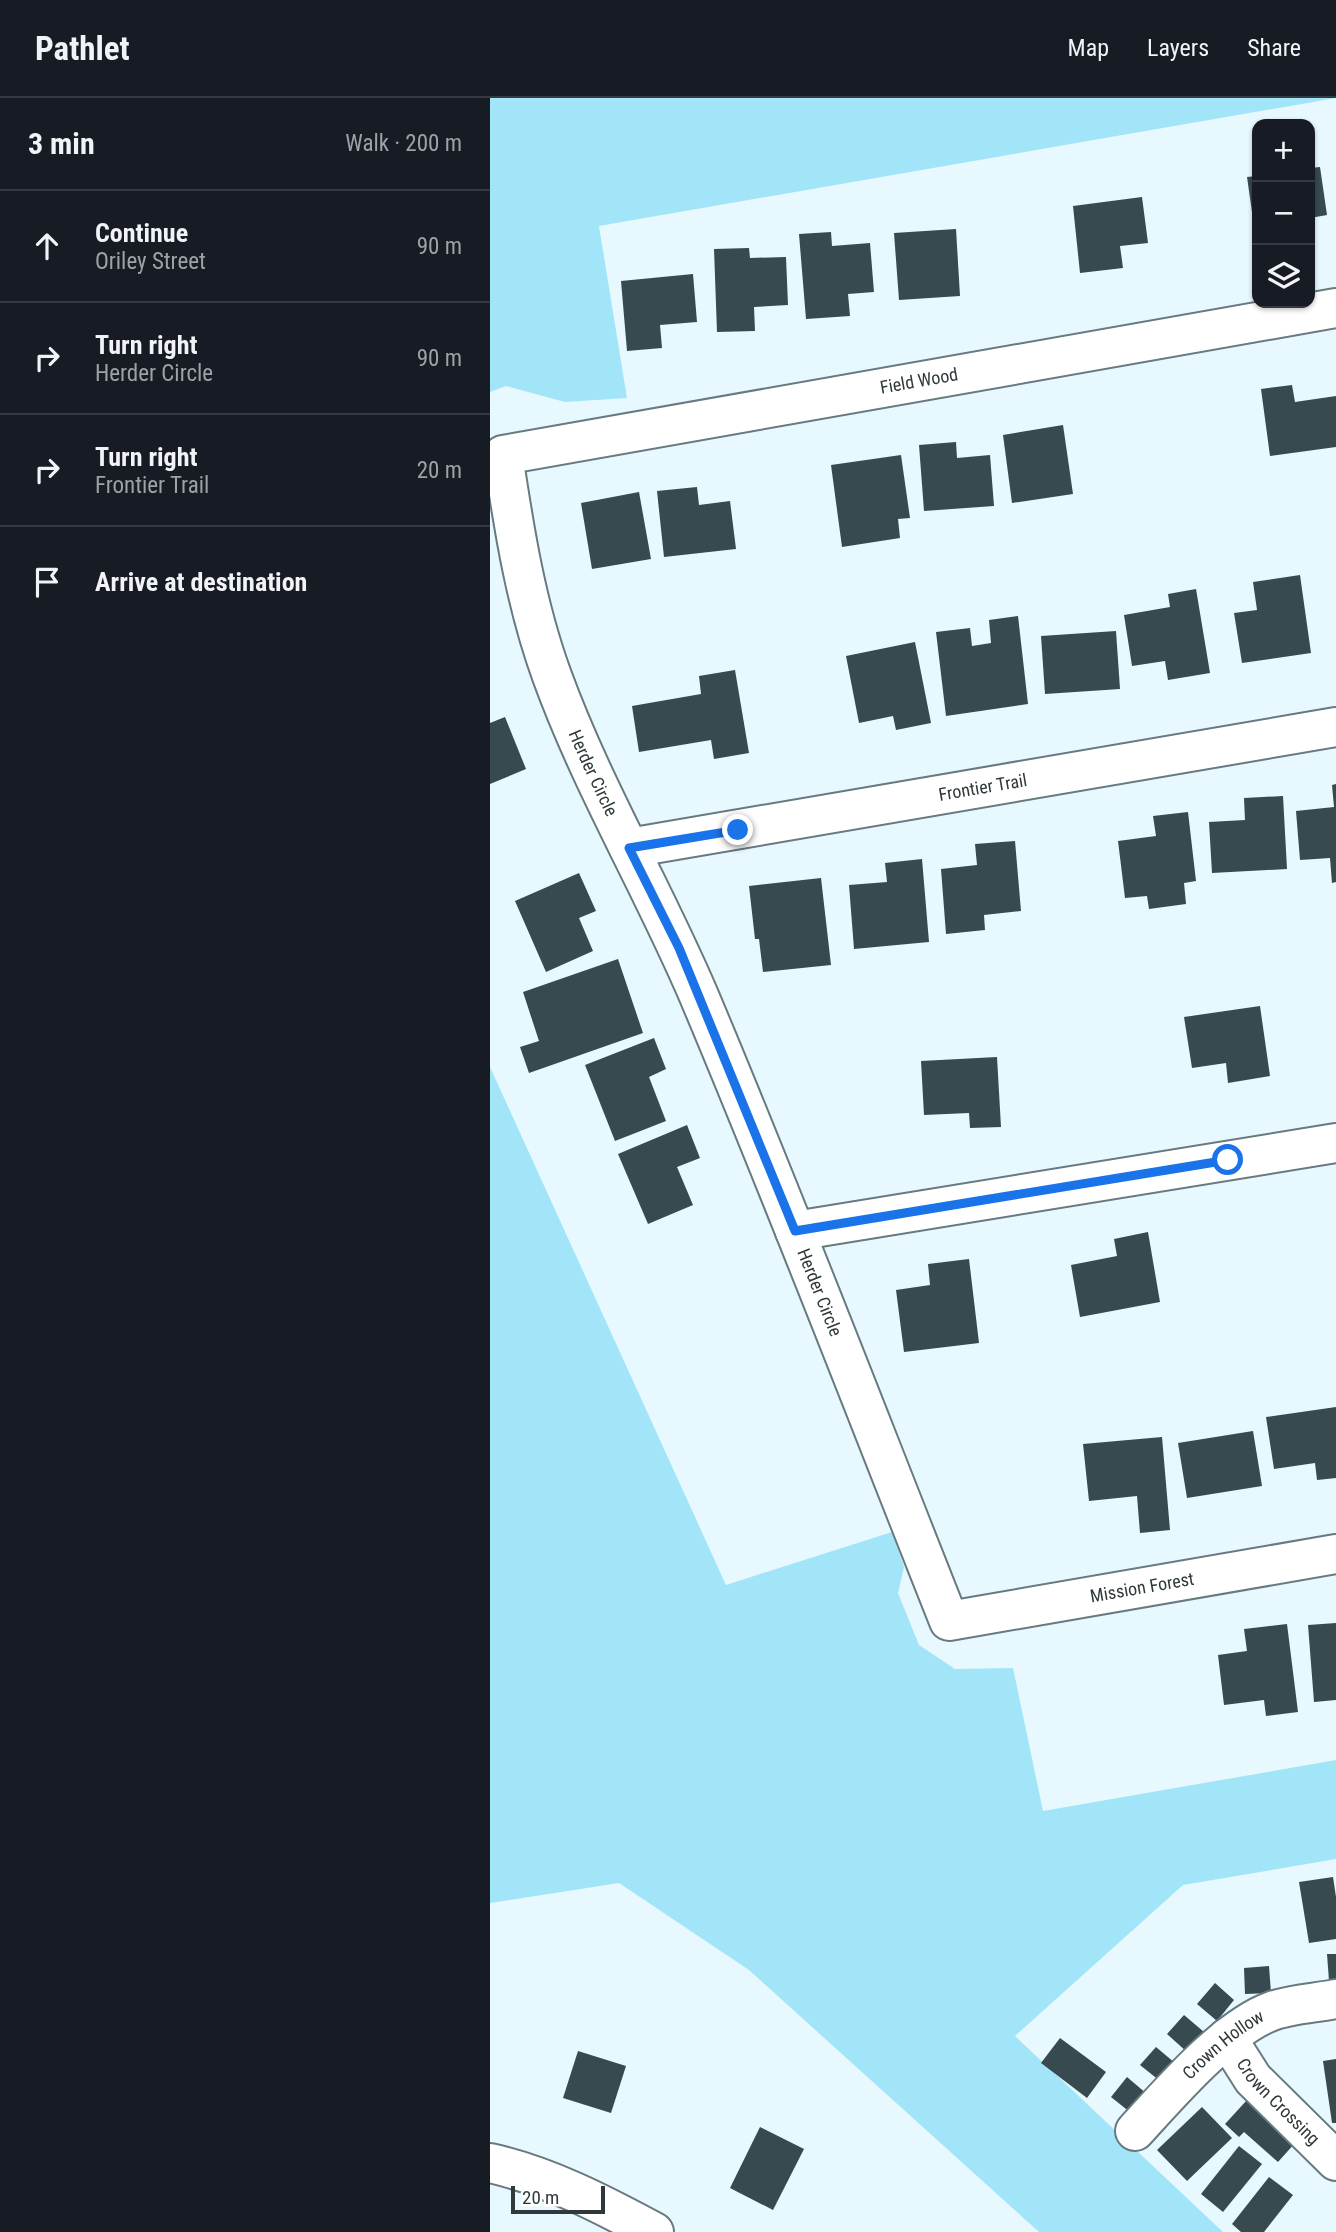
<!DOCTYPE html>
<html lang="en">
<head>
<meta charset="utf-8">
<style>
  :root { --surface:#171b24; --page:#242831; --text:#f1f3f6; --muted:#9ea1a6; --line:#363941 }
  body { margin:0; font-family:"Roboto Condensed",sans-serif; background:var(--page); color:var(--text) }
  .controls { position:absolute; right:21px; top:21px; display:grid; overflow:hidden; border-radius:14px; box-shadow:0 2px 5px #0004 }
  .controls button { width:63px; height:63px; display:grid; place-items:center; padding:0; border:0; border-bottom:2px solid var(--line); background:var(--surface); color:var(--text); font:35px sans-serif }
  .scale { position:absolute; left:21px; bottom:18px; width:94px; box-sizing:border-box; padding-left:7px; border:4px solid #2f383a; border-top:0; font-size:19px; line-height:24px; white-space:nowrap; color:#2f383a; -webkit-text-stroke:5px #fff; paint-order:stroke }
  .stop { position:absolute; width:21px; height:21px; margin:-16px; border:5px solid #1a73e8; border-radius:50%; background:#fff }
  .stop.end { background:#1a73e8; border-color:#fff; box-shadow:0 2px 7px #0008 }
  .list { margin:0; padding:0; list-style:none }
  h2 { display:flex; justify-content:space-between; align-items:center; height:91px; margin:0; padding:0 28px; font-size:30px }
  h2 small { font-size:23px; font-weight:400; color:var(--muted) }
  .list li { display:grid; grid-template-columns:46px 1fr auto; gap:21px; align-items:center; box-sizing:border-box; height:112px; padding:0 28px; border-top:2px solid var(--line) }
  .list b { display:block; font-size:26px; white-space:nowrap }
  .list p { margin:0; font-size:23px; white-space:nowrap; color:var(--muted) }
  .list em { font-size:23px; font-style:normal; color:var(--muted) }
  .icon { flex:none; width:38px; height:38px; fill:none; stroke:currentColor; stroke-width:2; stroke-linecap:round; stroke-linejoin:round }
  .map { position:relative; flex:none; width:846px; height:2134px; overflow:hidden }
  header { display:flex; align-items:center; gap:42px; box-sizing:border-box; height:98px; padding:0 35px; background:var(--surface); border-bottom:2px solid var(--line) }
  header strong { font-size:33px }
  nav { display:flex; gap:38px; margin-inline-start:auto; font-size:24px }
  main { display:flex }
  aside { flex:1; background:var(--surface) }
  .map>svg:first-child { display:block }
  .green { fill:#a2e5f9 }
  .building { fill:#374a4f }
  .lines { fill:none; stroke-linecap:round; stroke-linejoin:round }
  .minor-casing { stroke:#667a80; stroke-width:42 }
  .minor { stroke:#fff; stroke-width:38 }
  .route { stroke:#1a73e8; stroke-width:9 }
  .labels { text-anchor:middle; stroke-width:7; stroke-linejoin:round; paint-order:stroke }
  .street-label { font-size:18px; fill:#2f383a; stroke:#fff }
</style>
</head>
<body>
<header>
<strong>Pathlet</strong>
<nav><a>Map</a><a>Layers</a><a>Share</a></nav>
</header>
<main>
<aside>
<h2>3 min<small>Walk · 200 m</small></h2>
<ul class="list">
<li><svg class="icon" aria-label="ahead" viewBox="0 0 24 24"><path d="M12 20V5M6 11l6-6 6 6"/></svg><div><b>Continue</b><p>Oriley Street</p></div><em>90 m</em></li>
<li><svg class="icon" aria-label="right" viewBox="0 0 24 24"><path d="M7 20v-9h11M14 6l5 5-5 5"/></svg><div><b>Turn right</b><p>Herder Circle</p></div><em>90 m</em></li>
<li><svg class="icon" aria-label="right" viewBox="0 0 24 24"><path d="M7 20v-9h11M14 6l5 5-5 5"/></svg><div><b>Turn right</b><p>Frontier Trail</p></div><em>20 m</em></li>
<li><svg class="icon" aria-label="arrive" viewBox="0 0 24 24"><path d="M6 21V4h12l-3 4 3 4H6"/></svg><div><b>Arrive at destination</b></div></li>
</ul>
</aside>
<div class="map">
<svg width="846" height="2134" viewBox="0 0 846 2134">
  <rect width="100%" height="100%" fill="#e7f8fe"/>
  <g class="green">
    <polygon points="0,0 846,0 109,128 137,300 75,304 16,288 0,294"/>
    <polygon points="0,969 236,1487 402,1434 414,1469 408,1495 429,1547 465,1571 523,1570 553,1713 846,1662 846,1761 693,1787 525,1938 733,2134 549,2134 259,1872 129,1785 0,1805"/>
  </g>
  <g class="building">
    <polygon points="830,69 837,117 820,120 820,70"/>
    <polygon points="767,78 767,142 766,142 757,79"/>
    <polygon points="652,99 658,145 630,148 633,170 590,175 583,108"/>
    <polygon points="466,131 470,198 409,202 404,135"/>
    <polygon points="341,134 342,148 380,145 384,194 358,196 360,218 316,221 309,136"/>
    <polygon points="259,150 260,160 296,159 298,207 264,209 265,233 227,234 224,151"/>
    <polygon points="203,176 207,224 170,227 172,250 137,253 131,183"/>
    <polygon points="802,287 805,304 846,298 846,349 780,358 771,291"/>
    <polygon points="573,327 583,396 522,405 513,337"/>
    <polygon points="466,344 467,360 500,357 504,408 434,413 429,347"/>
    <polygon points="411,357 420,420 408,421 410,440 352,449 341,367"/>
    <polygon points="207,389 209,407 240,403 246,451 174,459 167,393"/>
    <polygon points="149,394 161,461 102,471 91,405"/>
    <polygon points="810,477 821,555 752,565 744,515 767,512 763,484"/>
    <polygon points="706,491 720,575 678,582 675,563 642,568 634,517 680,509 678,496"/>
    <polygon points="528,518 538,606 456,618 446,534 480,530 482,548 501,545 499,522"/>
    <polygon points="626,533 630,591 555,596 551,538"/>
    <polygon points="425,544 441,625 406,632 403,618 369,625 356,558"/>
    <polygon points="245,572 259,655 224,661 221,642 149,654 142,608 211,596 209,578"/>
    <polygon points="15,619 36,671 0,686 0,625"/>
    <polygon points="846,686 846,784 842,785 840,760 810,762 806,713 844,709 842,687"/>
    <polygon points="793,698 797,771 722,775 719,724 755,722 754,700"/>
    <polygon points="698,714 706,783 694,785 696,806 659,811 657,798 635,800 628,743 666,738 663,718"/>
    <polygon points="525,743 531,813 494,817 495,832 456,836 451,771 487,767 485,746"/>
    <polygon points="432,761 439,844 364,851 359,787 397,784 395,765"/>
    <polygon points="89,775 106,813 89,820 103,853 56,874 25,803"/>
    <polygon points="331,780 341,867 273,874 269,841 265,841 259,788"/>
    <polygon points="128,861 153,935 39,975 30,949 49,943 33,894"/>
    <polygon points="770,908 780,978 738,985 736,965 702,970 694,919"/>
    <polygon points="164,940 176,971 159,979 176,1023 125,1043 95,967"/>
    <polygon points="507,959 511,1029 480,1030 479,1015 434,1017 431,963"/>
    <polygon points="197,1027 210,1060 187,1069 203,1107 158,1126 128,1056"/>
    <polygon points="658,1134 670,1204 590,1219 581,1167 627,1158 624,1141"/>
    <polygon points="479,1161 489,1245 414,1254 406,1192 440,1187 438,1166"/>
    <polygon points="846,1309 846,1380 827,1382 825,1365 784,1371 776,1319"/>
    <polygon points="763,1333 772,1388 697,1400 688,1345"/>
    <polygon points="672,1339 680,1432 650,1435 647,1398 599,1403 593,1346"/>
    <polygon points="846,1525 846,1602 824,1604 818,1527"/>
    <polygon points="797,1526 808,1614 776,1618 774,1602 734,1607 728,1557 757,1553 754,1531"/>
    <polygon points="843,1779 846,1799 846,1841 819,1845 809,1784"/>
    <polygon points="837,1856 846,1856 846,1882 839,1883"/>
    <polygon points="779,1868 781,1895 755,1896 754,1870"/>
    <polygon points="725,1885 744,1902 727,1923 707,1906"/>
    <polygon points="694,1917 714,1934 697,1954 677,1936"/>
    <polygon points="570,1940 616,1974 597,2000 551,1965"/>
    <polygon points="666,1949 685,1965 670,1983 650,1967"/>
    <polygon points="88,1953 136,1968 121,2015 73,2000"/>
    <polygon points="846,1961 846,2025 842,2025 833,1963"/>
    <polygon points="637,1979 657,1996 641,2015 621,1999"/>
    <polygon points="757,2002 805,2045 788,2064 754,2034 749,2039 735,2026"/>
    <polygon points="712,2009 742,2040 697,2083 667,2052"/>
    <polygon points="270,2029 314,2051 283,2112 240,2090"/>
    <polygon points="749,2048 772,2066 733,2114 711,2096"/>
    <polygon points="779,2079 803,2097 774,2134 751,2134 742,2126"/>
  </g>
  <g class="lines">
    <defs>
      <g id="minor">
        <path id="s1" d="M846,210L13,357C24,431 36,507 62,578C102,688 163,790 209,898C296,1104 376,1314 459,1523L846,1456"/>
        <path id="s2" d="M139,750L846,629"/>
        <polyline points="305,1133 846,1045"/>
        <path id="s3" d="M737,1940L763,1981L846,2063"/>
        <path id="s4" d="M645,2033C679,1996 735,1930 782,1913C802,1906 826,1905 846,1901"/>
        <path d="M0,2065C58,2078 112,2106 164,2134"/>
      </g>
    </defs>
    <use href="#minor" class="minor-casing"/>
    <use href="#minor" class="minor"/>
  </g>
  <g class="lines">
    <polyline class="route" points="248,732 139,750 189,850 305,1133 738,1062"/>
  </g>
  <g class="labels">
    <g class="street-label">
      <text transform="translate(429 283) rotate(-10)" y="6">Field Wood</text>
      <text dy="6" stroke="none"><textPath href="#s1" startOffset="1178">Herder Circle</textPath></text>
      <text dy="6" stroke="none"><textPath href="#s2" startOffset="359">Frontier Trail</textPath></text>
      <text dy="6" stroke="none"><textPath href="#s1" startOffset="1745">Herder Circle</textPath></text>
      <text dy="6" stroke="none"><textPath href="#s1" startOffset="2294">Mission Forest</textPath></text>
      <text dy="6" stroke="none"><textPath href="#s4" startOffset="124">Crown Hollow</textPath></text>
      <text dy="6" stroke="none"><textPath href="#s3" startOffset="82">Crown Crossing</textPath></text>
    </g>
  </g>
</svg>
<div class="controls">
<button>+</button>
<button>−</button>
<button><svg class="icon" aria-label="layers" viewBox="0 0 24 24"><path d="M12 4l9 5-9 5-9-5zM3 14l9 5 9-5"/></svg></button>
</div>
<div class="scale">20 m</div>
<div class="stop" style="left:738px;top:1062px"></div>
<div class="stop end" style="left:248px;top:732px"></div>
</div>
</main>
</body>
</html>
